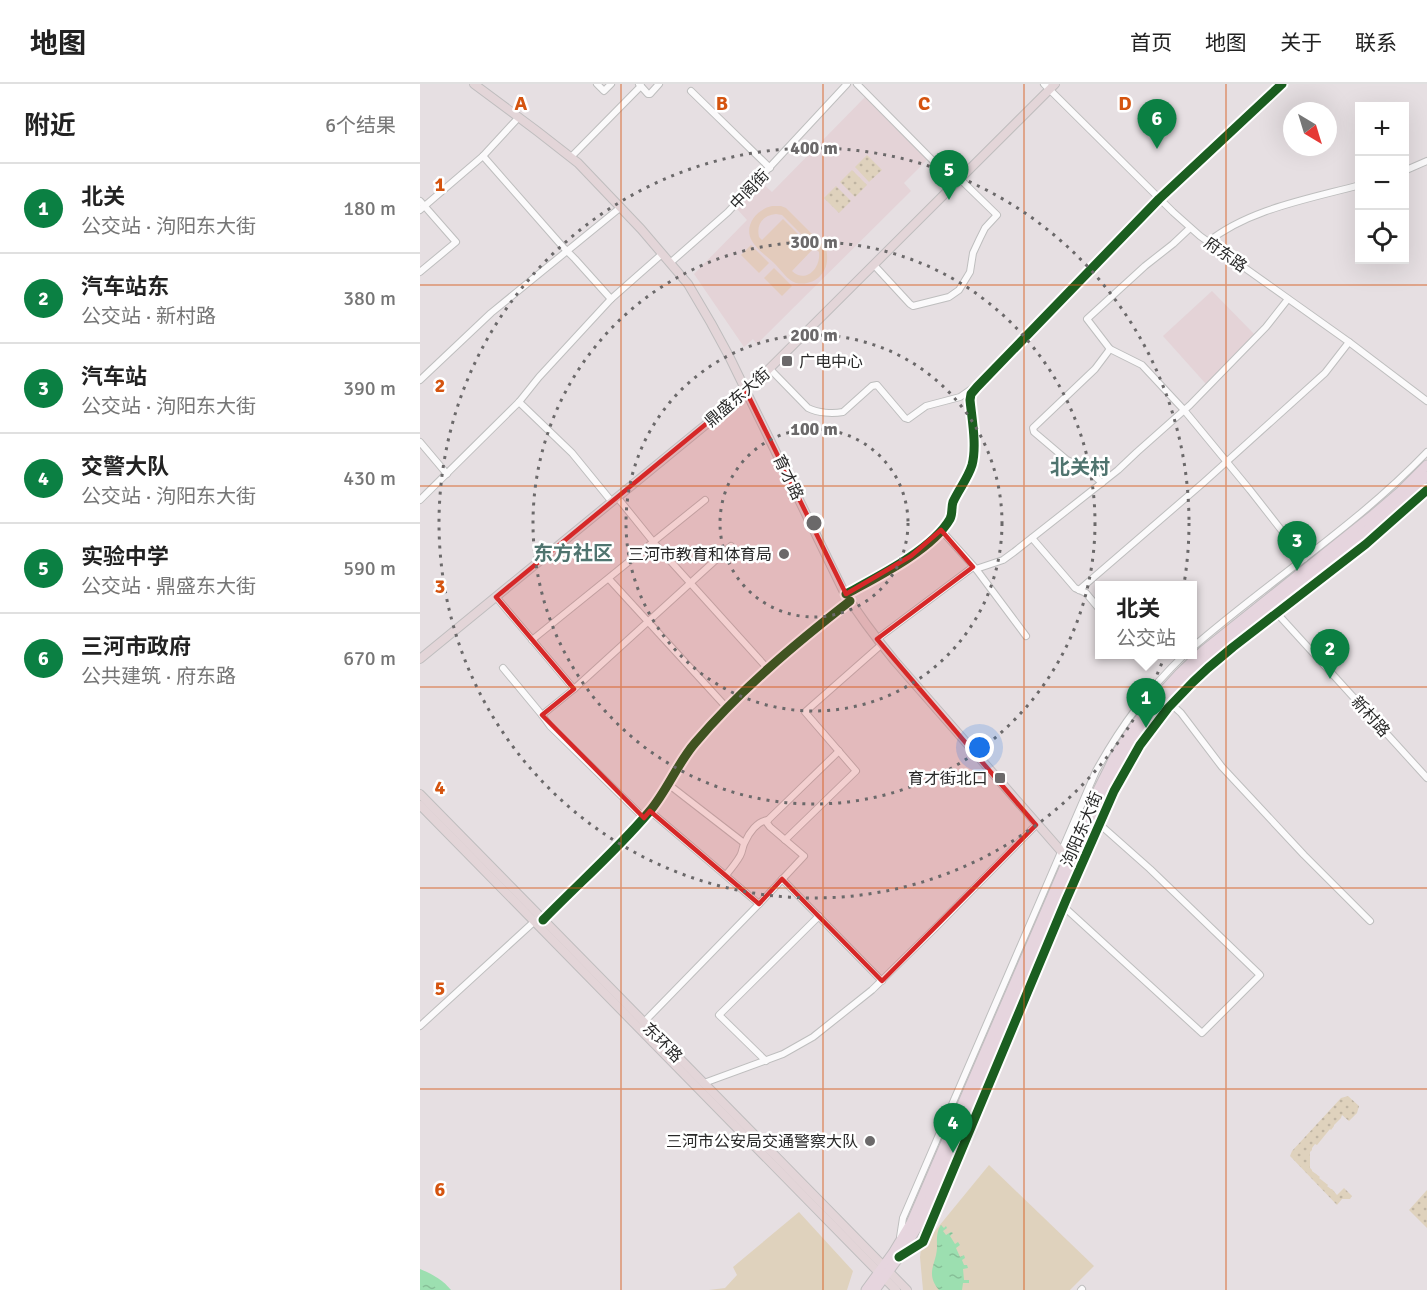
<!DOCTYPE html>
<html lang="zh">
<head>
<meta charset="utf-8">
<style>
  :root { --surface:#fff; --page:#f2f2f2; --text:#222; --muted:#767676; --line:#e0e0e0; --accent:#0b8043 }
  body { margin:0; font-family:Signika,"Noto Sans SC",sans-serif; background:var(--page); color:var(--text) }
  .controls { position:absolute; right:18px; top:18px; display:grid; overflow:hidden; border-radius:0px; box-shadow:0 6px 24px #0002 }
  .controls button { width:54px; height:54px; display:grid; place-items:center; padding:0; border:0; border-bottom:2px solid var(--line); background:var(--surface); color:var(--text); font:30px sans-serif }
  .compass { position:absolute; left:863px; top:18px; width:54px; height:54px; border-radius:50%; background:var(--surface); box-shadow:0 6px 24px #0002; rotate:142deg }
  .you { position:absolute; left:560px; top:664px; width:21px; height:21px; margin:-15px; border:4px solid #fff; border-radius:50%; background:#1a73e8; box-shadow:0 0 0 9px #1a73e833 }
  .badge { display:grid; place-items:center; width:39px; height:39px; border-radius:50%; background:var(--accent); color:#fff; font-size:20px; font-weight:700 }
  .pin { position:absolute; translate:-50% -50px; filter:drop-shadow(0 2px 3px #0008) }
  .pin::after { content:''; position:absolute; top:32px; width:21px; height:18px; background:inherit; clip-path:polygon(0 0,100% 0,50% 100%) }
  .popup { position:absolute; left:675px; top:497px; width:102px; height:78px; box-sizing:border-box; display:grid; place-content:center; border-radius:0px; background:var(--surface); filter:drop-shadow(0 2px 4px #0005); font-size:20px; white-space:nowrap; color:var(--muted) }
  .popup b { font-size:22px; color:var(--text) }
  .popup::after { content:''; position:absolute; left:50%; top:100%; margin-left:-12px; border:12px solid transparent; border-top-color:var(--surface) }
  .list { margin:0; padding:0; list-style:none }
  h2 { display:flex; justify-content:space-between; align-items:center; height:78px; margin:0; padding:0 24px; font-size:26px }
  h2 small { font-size:20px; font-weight:400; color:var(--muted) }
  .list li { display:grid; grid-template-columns:39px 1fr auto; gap:18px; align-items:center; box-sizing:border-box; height:90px; padding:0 24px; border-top:2px solid var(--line) }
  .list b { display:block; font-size:22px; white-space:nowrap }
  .list p { margin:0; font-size:20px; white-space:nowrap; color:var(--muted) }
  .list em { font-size:20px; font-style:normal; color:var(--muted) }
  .icon { flex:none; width:33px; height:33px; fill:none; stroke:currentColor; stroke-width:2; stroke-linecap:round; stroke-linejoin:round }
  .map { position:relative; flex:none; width:1007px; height:1206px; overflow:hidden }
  header { display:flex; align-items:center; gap:36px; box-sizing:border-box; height:84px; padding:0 30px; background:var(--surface); border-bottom:2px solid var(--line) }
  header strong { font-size:28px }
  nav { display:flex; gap:33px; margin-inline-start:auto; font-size:21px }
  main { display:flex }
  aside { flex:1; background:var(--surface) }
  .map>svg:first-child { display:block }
  .education { fill:#e4d3d7 }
  .grass { fill:url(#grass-dots) }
  .park { fill:#dfd2bd }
  .pitch { fill:#e3cbbc; fill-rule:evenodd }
  .water { fill:url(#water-ripples) }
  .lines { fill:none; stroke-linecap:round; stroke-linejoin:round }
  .minor-casing { stroke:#bebebe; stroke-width:8 }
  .major-casing { stroke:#bfbdbe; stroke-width:10 }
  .highway-casing { stroke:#bfbdbe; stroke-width:11 }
  .minor { stroke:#fbfafb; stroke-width:6 }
  .major { stroke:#e3d5d8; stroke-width:8 }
  .highway { stroke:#e6d5de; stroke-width:9 }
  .cycleway-casing { stroke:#fff; stroke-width:13 }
  .cycleway { stroke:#1b5e20; stroke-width:9 }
  .marked { fill:#d62828; fill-opacity:0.2; stroke:#d62828; stroke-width:4.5; stroke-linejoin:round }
  .grid { fill:none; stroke:#d5540f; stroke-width:1.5; stroke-opacity:0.55 }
  .ring { fill:none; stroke:#6b696a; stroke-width:3; stroke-dasharray:3 6 }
  .poi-dot { fill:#6b696a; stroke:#fff; stroke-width:2 }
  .labels { text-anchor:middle; stroke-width:5; stroke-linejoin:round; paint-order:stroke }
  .street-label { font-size:16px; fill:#292929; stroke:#fff }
  .poi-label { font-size:16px; fill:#292929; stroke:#fff; text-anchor:end }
  .quarter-label { font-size:20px; font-weight:bold; fill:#4f746f; stroke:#fff }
  .grid-label { font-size:20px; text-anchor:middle; font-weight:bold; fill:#d5540f; stroke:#fff; stroke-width:5; stroke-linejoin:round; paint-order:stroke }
  .centre { fill:#6b696a; stroke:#fff; stroke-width:3 }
  .ring-label { font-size:18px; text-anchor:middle; font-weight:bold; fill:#6b696a; stroke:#fff; stroke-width:5; stroke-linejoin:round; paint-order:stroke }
</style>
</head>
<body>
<header>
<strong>地图</strong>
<nav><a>首页</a><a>地图</a><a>关于</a><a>联系</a></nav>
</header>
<main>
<aside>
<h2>附近<small>6个结果</small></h2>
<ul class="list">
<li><span class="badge">1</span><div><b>北关</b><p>公交站 · 泃阳东大街</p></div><em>180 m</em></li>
<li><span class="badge">2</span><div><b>汽车站东</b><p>公交站 · 新村路</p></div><em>380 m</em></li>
<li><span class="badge">3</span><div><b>汽车站</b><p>公交站 · 泃阳东大街</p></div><em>390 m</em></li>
<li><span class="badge">4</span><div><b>交警大队</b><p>公交站 · 泃阳东大街</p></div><em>430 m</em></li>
<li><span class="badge">5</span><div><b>实验中学</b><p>公交站 · 鼎盛东大街</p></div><em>590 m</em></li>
<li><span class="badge">6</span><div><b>三河市政府</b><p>公共建筑 · 府东路</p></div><em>670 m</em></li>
</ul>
</aside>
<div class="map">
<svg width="1007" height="1206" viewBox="0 0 1007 1206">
  <defs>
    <pattern id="grass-dots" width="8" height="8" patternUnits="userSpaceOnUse" patternTransform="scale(1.5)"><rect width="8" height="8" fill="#dfd2bd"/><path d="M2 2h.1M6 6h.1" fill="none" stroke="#bfb4a2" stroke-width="1.8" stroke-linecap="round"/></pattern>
    <pattern id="water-ripples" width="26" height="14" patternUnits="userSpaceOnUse" patternTransform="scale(1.5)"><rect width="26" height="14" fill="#9cdfb0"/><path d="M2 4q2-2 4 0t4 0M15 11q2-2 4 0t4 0" fill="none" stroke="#86bf97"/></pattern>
  </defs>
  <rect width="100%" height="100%" fill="#e6dfe2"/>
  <g class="education">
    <polygon points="446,12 508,75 484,99 491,107 337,260 333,255 324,263 274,190 327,136 317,125 342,99 352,108"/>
    <polygon points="792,207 835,251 786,300 743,252"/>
  </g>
  <g class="grass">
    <polygon points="447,71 462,86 449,98 435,83"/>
    <polygon points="432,86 447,101 435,113 420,98"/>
    <polygon points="416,102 431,117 419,129 404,114"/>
    <polygon points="928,1012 939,1022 937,1029 929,1037 922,1031 921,1034 914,1041 914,1042 911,1046 910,1045 897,1061 895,1060 892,1064 892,1066 890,1068 890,1084 892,1086 892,1087 900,1093 899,1094 908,1101 907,1102 911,1105 912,1105 917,1111 924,1104 932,1112 930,1115 922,1115 917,1121 870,1072 872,1067 921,1014"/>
    <polygon points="1007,1106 1007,1144 989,1126"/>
  </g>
  <g class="park">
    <polygon points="569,1081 674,1182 650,1206 503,1206 500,1173 501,1164"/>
    <polygon points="379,1128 433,1187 427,1206 289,1206 305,1204 317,1191 313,1183"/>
  </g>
  <g class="pitch">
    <path d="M352,122H361L366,124L406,164C408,174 408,183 401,191C395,198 385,201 376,199C368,197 361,186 355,180C348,173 337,166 332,157C323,142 337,125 352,122ZM356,130L362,131L399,168C401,184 386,200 372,187L393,165L363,135L342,156L339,153C336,140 343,131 356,130Z"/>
    <polygon points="331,161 349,179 339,189 321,171"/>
    <polygon points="354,184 372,202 362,212 344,194"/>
  </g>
  <g class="water">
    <path d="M521,1141L524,1144L526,1142L527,1144L523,1147L526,1151L531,1148L533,1149L530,1152L535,1160L538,1158L540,1161L536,1164L540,1173L544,1171L545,1174L542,1176L544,1181H547L548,1184L543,1185L544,1196H549V1199H543L542,1206H519C505,1189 516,1181 517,1164C517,1156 516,1148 521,1141Z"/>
    <path d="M0,1185C12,1190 23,1196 31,1206H0Z"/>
  </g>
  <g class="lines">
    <defs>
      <g id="minor">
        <polyline points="177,0 184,7 191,0"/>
        <polyline points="219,0 228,10 230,10 239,0"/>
        <polyline points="437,0 536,100"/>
        <polyline points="624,0 753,128 780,152 929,258 1007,317"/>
        <polyline points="271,7 350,84"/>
        <polyline points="63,72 143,163 155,175 191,215"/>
        <polyline points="151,73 221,2"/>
        <polyline points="984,87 1007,77"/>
        <polyline points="0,117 36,158 0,188"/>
        <polyline points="0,126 63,72 99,33"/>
        <polyline points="770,144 753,160 725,182 667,235 690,265 722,281 764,326 830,406 884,475"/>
        <path d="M788,158C829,125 889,115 940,101"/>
        <polyline points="250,179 308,128 427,0"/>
        <polyline points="454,181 490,220 493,222 529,213 539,206 550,188 553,169 560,154 565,144 577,131 540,95"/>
        <path d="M350,285L388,324C398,329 412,330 423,328L452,302L457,301L485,334L488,335L506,322L540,313L553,304"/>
        <polyline points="0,296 71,229 201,123"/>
        <polyline points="99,318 152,369 192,418"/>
        <polyline points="0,358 27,390"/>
        <polyline points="682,399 667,385 647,376 614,348 613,344 675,285 690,265"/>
        <polyline points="197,413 235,460 348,585"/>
        <polyline points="0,416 99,318 119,293 191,215 242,170"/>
        <polyline points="521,446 556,485 606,552"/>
        <polyline points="612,454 655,504 666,509 680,526"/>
        <polyline points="556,485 583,476 594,468 698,386 717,368 770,321 846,243 868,215"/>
        <polyline points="189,495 308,625"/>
        <polyline points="659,506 783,399 905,289 929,258"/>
        <path d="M426,510C457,493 512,466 530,435C533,429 531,424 533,418C539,405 548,394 552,381C557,362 552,336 550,316L551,310L557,303L739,115L862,0"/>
        <polyline points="76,513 154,605"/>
        <polyline points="854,526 1007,694"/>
        <polyline points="457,555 553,483"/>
        <polyline points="112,556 285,416"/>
        <path d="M772,564C849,497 936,442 1007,368"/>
        <polyline points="83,584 122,631 130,642 224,734"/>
        <polyline points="750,619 761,629 802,683 884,771 950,837"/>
        <polyline points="122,631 154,605 311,462"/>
        <polyline points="248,700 324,759"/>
        <polyline points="230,727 339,820"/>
        <polyline points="365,756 436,687 385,628 461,561"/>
        <path d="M306,791C311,785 316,779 320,772C323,767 322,763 325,758C329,749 337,737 348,736"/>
        <polyline points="362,795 462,897"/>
        <polyline points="643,822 782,949 840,891 730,785 677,738"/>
        <path d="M123,836C158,800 197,766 229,728C247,707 257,680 275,659C321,605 375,560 430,517"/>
        <polyline points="224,938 339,820 384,772 350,743 347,739 348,736 419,667"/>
        <polyline points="0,942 117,835"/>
        <polyline points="346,977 299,931 399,832"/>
        <polyline points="284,999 363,970 393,953 452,906 517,842 616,741"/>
        <path d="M480,1153L483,1134L676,687C702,640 727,607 765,570"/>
        <polyline points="482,1171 503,1158 646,816 694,707 720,661 748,624 773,598 788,584 813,563 946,460 1007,406"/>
        <polyline points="661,1206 662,1205"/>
      </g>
      <g id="major">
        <path d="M54,0L117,47L158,79L221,145L268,200L291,239L309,272L423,506C438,530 456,554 474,576L648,775"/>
        <polyline points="0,575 311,320 341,293 635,0"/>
        <polyline points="0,710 487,1206"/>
        <polyline points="0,721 476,1206"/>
      </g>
      <g id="highway">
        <polyline points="446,1206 473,1169 491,1139 676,710 695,672 711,647 727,625 759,590 783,567 953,431 980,408 1007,381"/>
        <path d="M455,1206L479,1173L498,1142L683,713C699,679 718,646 743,617C772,583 808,557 842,529C898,485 956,442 1007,392"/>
      </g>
    </defs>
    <use href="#minor" class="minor-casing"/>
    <use href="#major" class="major-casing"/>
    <use href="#highway" class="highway-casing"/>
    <use href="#minor" class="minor"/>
    <use href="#major" class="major"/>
    <use href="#highway" class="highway"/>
    <defs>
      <g id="cycleway">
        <path d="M426,510C457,493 512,466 530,435C533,429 531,424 533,418C539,405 548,394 552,381C557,362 552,336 550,316L551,310L557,303L739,115L862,0"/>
        <path d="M123,836C158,800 197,766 229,728C247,707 257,680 275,659C321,605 375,560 430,517"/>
        <polyline points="479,1173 503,1158 646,816 694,707 720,661 748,624 773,598 788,584 813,563 946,460 1007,406"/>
      </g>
    </defs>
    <use href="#cycleway" class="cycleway-casing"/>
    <use href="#cycleway" class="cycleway"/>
  </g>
  <path class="marked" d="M326,307L426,510L491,472L521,446L553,483L457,555L616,741L462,897L362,795L339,820L230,727L224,734L122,631L154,605L76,513Z"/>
  <path class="grid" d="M201,0V1206M403,0V1206M604,0V1206M806,0V1206M0,201H1007M0,402H1007M0,603H1007M0,804H1007M0,1005H1007"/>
  <g class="ring">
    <circle cx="394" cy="439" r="94"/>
    <circle cx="394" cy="439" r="188"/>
    <circle cx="394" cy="439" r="281"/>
    <circle cx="394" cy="439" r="375"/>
  </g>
  <g class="poi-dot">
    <rect x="361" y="271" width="12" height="12" rx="3"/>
    <circle cx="364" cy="470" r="6"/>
    <rect x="574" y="688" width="12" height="12" rx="3"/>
    <circle cx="450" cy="1057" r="6"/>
  </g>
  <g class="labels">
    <g class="street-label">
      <text transform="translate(329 105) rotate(-46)" y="6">中阁街</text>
      <text transform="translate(806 170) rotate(35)" y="6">府东路</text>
      <text transform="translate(317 313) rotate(-41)" y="6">鼎盛东大街</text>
      <text transform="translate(369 393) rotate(64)" y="6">育才路</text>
      <text transform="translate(951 632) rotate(48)" y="6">新村路</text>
      <text transform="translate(661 745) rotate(-67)" y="6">泃阳东大街</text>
      <text transform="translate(243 958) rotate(45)" y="6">东环路</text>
    </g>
    <g class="poi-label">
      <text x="379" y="283" text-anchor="start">广电中心</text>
      <text x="352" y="476">三河市教育和体育局</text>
      <text x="568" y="700">育才街北口</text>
      <text x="438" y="1063">三河市公安局交通警察大队</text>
    </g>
    <g class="quarter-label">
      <text x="660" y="390">北关村</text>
      <text x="153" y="476">东方社区</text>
    </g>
  </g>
  <g class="grid-label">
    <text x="101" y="26">A</text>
    <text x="302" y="26">B</text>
    <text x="504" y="26">C</text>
    <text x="705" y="26">D</text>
    <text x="20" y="107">1</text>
    <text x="20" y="308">2</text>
    <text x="20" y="509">3</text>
    <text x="20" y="710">4</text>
    <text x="20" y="911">5</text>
    <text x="20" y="1112">6</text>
  </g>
  <circle cx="394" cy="439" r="9" class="centre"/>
  <g class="ring-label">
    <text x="394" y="70">400 m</text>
    <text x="394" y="164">300 m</text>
    <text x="394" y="257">200 m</text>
    <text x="394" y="351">100 m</text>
  </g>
</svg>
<div class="controls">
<button>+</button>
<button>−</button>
<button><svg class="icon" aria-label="locate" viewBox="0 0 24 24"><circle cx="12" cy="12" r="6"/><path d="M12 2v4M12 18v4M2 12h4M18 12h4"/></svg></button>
</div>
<svg class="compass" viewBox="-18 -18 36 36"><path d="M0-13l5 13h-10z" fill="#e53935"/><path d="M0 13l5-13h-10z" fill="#767676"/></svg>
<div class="you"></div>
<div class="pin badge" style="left:726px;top:644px">1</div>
<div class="popup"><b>北关</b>公交站</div>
<div class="pin badge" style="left:910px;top:595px">2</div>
<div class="pin badge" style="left:877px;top:487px">3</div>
<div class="pin badge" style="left:533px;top:1069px">4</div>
<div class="pin badge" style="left:529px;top:116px">5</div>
<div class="pin badge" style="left:737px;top:65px">6</div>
</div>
</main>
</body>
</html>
